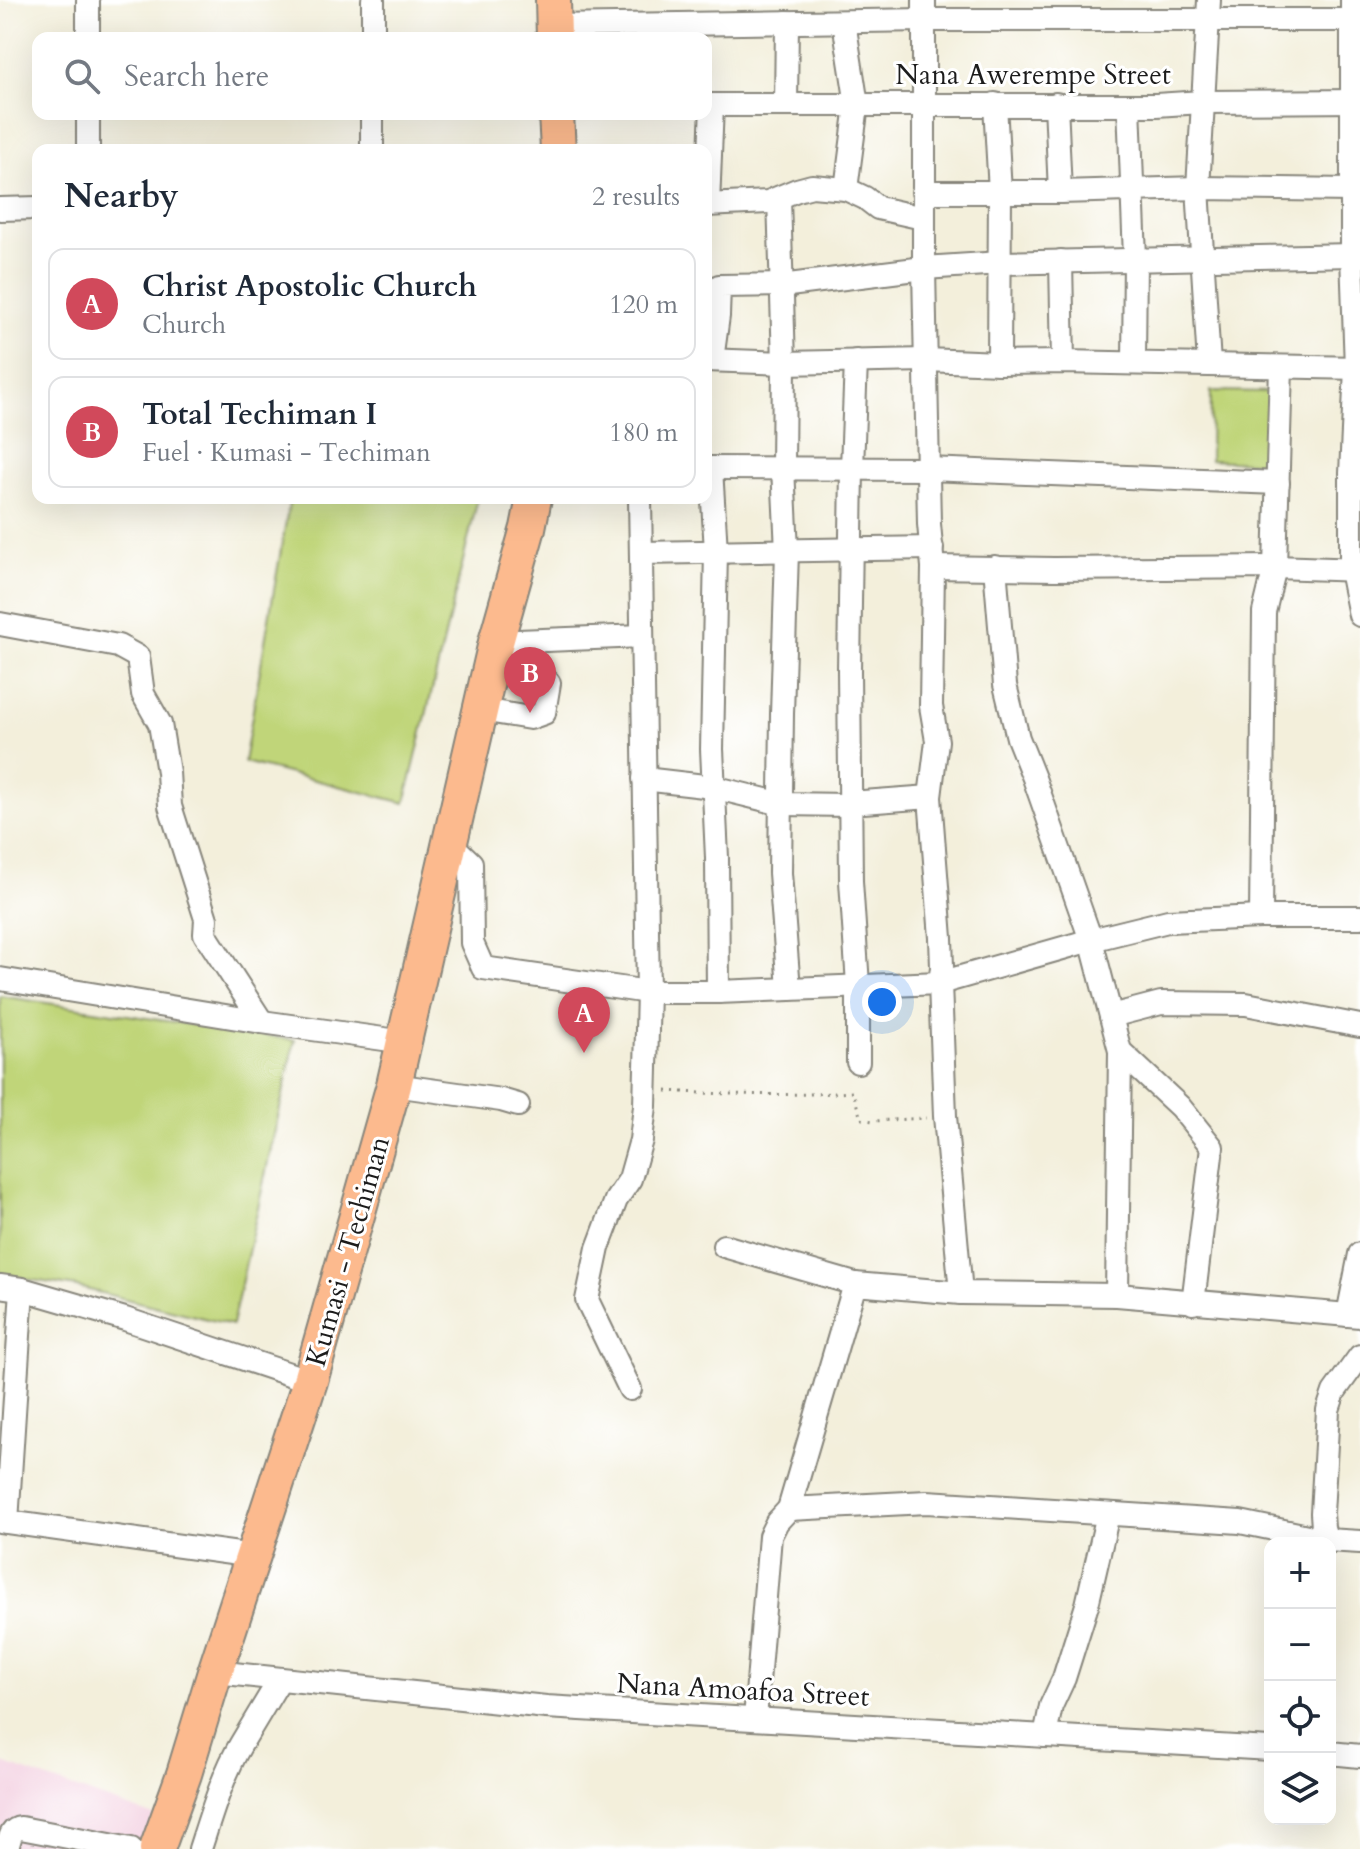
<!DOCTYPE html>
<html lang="en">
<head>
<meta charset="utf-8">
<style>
  :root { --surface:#fff; --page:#f6f6f7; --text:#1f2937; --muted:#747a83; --line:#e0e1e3; --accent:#d1495b }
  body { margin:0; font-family:Cardo,serif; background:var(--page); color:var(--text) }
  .controls { position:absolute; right:24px; bottom:24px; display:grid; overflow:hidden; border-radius:16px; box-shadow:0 8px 32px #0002 }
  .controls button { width:72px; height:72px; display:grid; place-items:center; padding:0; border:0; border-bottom:2px solid var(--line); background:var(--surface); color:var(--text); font:40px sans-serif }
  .you { position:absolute; left:882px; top:1002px; width:28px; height:28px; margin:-20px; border:6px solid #fff; border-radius:50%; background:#1a73e8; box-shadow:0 0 0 12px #1a73e833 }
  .badge { display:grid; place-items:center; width:52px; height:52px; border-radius:50%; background:var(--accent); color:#fff; font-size:26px; font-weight:700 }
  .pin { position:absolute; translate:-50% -66px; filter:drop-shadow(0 2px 4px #0008) }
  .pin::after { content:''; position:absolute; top:42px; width:28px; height:24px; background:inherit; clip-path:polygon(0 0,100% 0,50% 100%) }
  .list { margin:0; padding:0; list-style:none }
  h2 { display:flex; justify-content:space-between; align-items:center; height:104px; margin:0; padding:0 32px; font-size:34px }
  h2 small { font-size:26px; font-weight:400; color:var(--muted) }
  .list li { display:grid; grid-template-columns:52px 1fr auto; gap:24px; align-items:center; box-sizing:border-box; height:112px; margin:0 16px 16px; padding:0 16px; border:2px solid var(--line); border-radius:16px }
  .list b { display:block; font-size:30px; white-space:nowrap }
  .list p { margin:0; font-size:26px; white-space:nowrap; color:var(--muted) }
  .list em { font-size:26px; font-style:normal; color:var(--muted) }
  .icon { flex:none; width:44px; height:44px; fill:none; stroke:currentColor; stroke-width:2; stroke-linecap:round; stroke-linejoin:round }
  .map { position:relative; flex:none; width:1360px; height:1849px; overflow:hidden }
  .search { position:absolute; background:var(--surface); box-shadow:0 8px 32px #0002; left:32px; top:32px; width:680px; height:88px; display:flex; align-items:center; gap:20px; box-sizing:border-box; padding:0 28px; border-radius:16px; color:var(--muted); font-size:30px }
  .panel { position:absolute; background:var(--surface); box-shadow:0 8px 32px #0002; left:32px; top:144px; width:680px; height:360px; border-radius:16px }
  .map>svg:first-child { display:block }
  .built { fill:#f3cfe0 }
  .green { fill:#c0d579; stroke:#6e784a; stroke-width:2 }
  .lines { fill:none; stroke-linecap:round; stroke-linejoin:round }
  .minor-casing { stroke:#88867c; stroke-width:26 }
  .highway-casing { stroke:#88867c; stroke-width:38 }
  .path { stroke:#88867c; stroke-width:3; stroke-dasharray:2 6; stroke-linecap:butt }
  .minor { stroke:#fff; stroke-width:22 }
  .highway { stroke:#fcba8e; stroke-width:34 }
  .labels { text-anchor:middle; stroke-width:6; stroke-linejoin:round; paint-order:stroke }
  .street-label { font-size:28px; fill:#1c1c1c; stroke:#fff }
</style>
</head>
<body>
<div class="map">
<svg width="1360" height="1849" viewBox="0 0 1360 1849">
  <rect width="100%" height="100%" fill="#fff"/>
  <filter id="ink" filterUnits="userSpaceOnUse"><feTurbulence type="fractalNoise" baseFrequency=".0125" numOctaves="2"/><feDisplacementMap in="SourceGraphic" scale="16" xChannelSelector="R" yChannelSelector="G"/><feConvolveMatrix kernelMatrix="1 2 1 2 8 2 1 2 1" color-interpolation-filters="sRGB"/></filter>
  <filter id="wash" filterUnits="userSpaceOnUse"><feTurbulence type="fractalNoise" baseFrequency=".006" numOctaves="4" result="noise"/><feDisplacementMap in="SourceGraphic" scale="32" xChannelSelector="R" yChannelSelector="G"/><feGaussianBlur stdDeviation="1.8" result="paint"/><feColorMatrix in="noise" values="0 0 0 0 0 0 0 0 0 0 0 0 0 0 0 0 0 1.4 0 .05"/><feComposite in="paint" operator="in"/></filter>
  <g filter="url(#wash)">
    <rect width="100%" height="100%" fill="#f3efdb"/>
    <polygon class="built" points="0,1762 154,1816 142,1849 0,1849"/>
    <g class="green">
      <polygon points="1211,391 1276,392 1272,463 1210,460"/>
      <polygon points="290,498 478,498 405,803 244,762"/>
      <polygon points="0,996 295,1040 232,1325 77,1287 0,1275"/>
    </g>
  </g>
  <g filter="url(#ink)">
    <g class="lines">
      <defs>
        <g id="minor">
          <polyline points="373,0 373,38"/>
          <polyline points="924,0 924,268 929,524 933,567 931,706 937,741 930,797 941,938 942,967 940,983 945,1116 961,1293"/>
          <polyline points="1352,0 1352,255 1356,368 1351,473 1351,570 1360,615"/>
          <polyline points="844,22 857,105 846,189"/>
          <polyline points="553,26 925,20 1360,20"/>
          <polyline points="88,38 88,0"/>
          <polyline points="995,104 1000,192 999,363"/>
          <polyline points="706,105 1156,105 1202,102 1360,101"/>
          <polyline points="786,105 787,22"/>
          <polyline points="1129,105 1135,258 1134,363"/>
          <polyline points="372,114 372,150"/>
          <polyline points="88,150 88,114"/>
          <polyline points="923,192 1060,192 1056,104"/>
          <polyline points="1060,192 1198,188 1352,190"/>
          <polyline points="779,198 784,363 783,467 787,551 782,714 780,873 789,989"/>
          <polyline points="706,205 768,202 797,190 812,186 846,189 865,198 878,208 923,218"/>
          <polyline points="708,205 712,105"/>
          <polyline points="0,209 38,208"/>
          <polyline points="1061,261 1063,362"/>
          <polyline points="706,360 784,363 926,360 999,363 1063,362 1360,368"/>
          <polyline points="712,360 718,316 719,286 789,285 924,268 1001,263 1352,255"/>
          <polyline points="856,361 852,468 849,671 851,881 858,985 858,1062"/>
          <polyline points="1209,364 1198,188 1209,0"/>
          <polyline points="706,468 928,469 1278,483"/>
          <polyline points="711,468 716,551 712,749 717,858 718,992"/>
          <polyline points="641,553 932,548"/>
          <polyline points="933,567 1054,569 1275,567 1360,570"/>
          <polyline points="995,567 1005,685 1018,738 1034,778 1091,940 1120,1051 1180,1107 1212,1147 1193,1303"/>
          <polyline points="0,624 118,646 138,657 143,694 160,724 168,772 170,806 206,919 205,934 262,1022"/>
          <polyline points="496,642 642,636"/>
          <path d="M481,710L530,718L544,713L549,683C533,663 517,662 493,657"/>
          <polyline points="644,779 713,787 782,804 849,805 850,803 930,797"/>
          <polyline points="450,843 471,863 472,943 483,968 648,992 718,992 940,983 1091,940 1168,921 1261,917 1360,917"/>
          <polyline points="1261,917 1264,612 1275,567 1281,367"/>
          <polyline points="0,979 262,1022 405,1042"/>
          <polyline points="1111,1016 1161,1003 1246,1004 1360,1026"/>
          <polyline points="394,1085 501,1100 518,1105"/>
          <polyline points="724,1246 855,1284"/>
          <polyline points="0,1286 22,1289 125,1319 310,1381"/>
          <polyline points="1117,1295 1120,1051"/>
          <polyline points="1348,1315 1360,1254"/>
          <polyline points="1360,1356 1334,1392 1328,1410 1322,1513 1323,1528 1327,1540 1360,1542"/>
          <polyline points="630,1389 587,1300 598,1248 616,1200 630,1179 641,1140 645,1106 648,992 640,498"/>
          <polyline points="789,1509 927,1502 1240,1522 1327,1540 1327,1543"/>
          <polyline points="0,1521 253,1556"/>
          <polyline points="7,1522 22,1289"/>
          <polyline points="215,1672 546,1707 1270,1749"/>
          <polyline points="755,1719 770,1536 777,1522 789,1509 855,1284 961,1293 1117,1295 1360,1316"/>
          <polyline points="1045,1736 1051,1706 1064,1678 1087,1605 1108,1514"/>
          <polyline points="1330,1753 1360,1756"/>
          <path d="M7,1849C10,1839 10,1829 21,1828L131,1849"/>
          <path d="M200,1849C211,1815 223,1774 241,1744C254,1722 267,1701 280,1679"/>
        </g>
        <g id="highway">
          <polyline points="553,0 554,38"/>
          <polyline points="556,114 558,150"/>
          <polyline points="157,1849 184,1774 215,1672 310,1381 394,1085 496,642 528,528 534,498"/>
        </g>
      </defs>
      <use href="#minor" class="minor-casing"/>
      <use href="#highway" class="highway-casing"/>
      <path class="path" d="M666,1091C728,1095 790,1096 853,1092L861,1119L873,1121L926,1118"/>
      <use href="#minor" class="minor"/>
      <use href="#highway" class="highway"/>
    </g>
  </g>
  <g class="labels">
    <g class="street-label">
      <text x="1033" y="84">Nana Awerempe Street</text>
      <text transform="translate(347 1251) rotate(-74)" y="10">Kumasi - Techiman</text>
      <text transform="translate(743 1689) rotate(3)" y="10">Nana Amoafoa Street</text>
    </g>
  </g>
</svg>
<div class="controls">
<button>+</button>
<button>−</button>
<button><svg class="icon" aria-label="locate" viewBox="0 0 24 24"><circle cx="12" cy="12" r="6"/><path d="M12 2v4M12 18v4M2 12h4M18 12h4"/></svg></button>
<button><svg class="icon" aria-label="layers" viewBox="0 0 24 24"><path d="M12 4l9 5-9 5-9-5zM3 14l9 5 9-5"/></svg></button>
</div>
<div class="you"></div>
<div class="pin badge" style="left:584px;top:1053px">A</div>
<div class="pin badge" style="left:530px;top:713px">B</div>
<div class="search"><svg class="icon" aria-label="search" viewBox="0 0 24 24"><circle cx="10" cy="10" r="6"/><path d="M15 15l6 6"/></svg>Search here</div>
<section class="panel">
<h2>Nearby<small>2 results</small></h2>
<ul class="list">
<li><span class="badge">A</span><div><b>Christ Apostolic Church</b><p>Church</p></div><em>120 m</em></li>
<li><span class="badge">B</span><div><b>Total Techiman I</b><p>Fuel · Kumasi - Techiman</p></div><em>180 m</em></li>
</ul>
</section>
</div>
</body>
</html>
